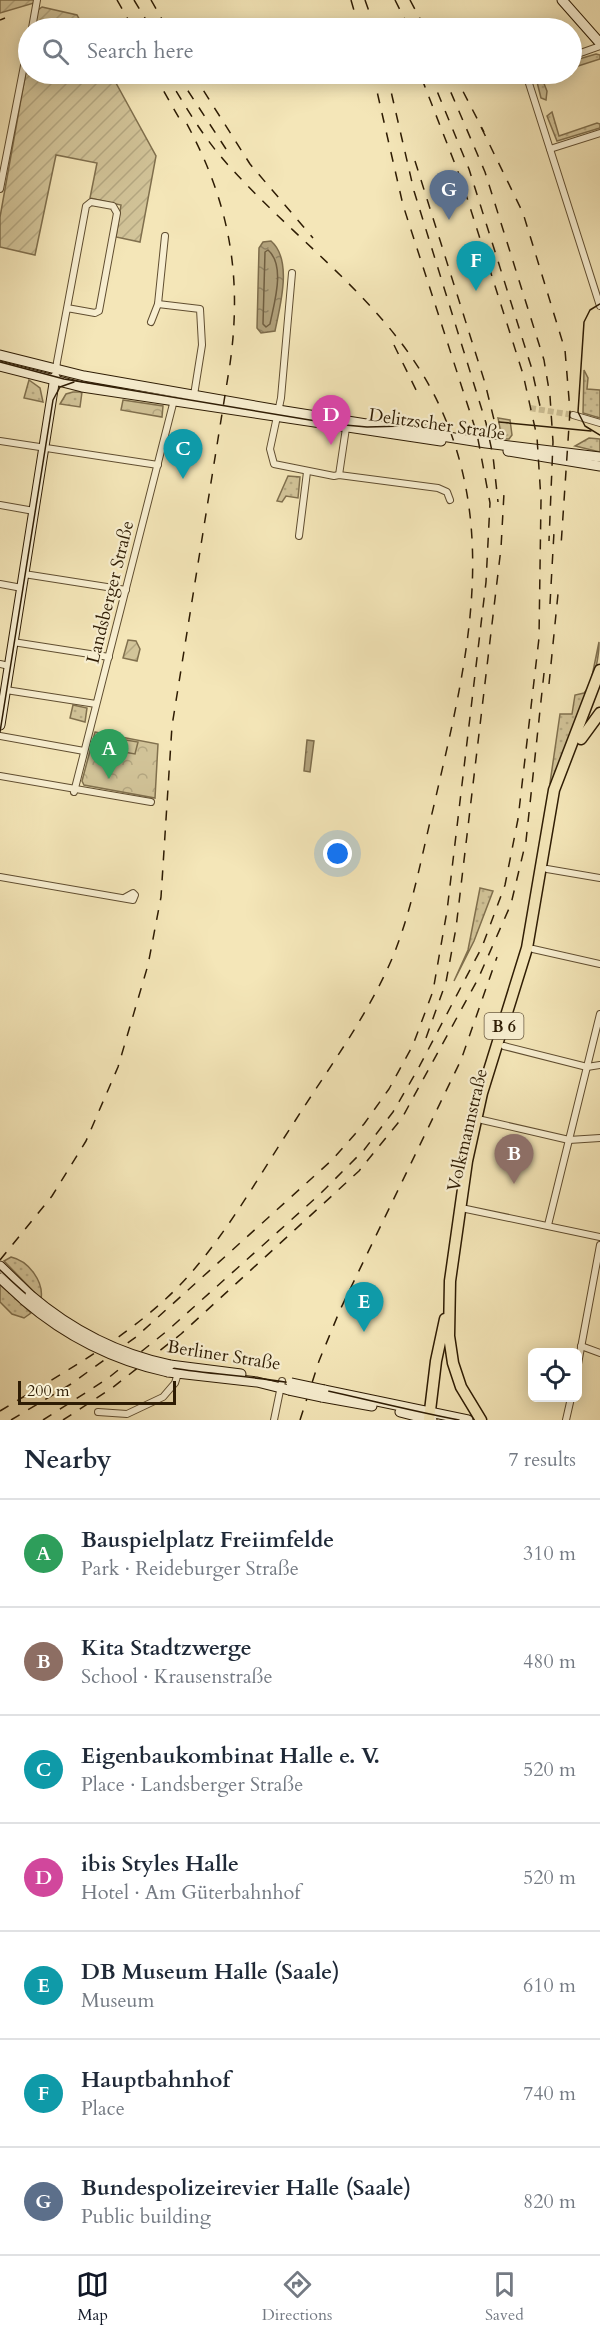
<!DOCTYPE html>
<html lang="en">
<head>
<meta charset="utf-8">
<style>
  :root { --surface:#fff; --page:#f6f6f7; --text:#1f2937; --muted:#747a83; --line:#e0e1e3; --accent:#111827 }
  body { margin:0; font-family:Cardo,serif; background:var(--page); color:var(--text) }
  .controls { position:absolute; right:18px; bottom:18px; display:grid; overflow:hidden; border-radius:9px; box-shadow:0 3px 15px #0003 }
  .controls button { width:54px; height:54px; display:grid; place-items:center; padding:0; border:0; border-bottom:2px solid var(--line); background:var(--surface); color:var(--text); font:30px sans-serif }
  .scale { position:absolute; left:18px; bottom:15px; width:158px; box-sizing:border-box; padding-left:6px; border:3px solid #2e1c04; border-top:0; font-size:16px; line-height:21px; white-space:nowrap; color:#2e1c04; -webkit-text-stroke:4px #f8efd1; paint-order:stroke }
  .you { position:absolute; left:338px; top:854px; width:21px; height:21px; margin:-15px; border:4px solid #fff; border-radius:50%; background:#1a73e8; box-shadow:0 0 0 9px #1a73e833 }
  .badge { display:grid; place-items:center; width:39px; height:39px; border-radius:50%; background:var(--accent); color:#fff; font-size:20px; font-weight:700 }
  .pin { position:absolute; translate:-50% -50px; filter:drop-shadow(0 2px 3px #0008) }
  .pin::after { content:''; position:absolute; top:32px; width:21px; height:18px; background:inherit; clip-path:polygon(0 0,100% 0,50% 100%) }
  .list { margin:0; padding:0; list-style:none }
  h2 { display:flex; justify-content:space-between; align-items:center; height:78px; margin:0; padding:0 24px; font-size:26px }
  h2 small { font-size:20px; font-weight:400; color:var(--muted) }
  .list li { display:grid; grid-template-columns:39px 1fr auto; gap:18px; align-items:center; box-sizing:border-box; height:108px; padding:0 24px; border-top:2px solid var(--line) }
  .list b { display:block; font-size:22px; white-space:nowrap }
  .list p { margin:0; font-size:20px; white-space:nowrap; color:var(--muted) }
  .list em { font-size:20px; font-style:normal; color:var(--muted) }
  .icon { flex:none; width:33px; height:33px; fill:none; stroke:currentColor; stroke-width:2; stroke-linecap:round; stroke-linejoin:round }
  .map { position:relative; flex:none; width:600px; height:1420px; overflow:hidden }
  .search { position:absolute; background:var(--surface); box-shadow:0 3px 15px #0003; left:18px; right:18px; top:18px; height:66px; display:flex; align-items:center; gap:15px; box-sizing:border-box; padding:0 21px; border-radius:33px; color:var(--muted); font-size:22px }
  .sheet { height:834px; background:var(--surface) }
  nav { display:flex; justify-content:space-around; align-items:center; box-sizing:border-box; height:84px; border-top:2px solid var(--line); background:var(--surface); font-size:16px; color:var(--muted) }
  nav a { display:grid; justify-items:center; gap:3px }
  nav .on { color:var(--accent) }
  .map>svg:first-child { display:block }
  .grass { fill:url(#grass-dots); stroke:#80704e; stroke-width:1.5 }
  .forest { fill:url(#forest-crowns); stroke:#80704e; stroke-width:1.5 }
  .garden { fill:url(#garden-furrows); stroke:#80704e; stroke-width:1.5 }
  .pitch { fill:#d2c499; stroke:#80704e; stroke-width:1.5 }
  .water { fill:url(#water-ripples); stroke:#7d6c4b; stroke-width:1.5 }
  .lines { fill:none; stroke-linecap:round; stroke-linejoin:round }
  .shore { stroke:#705e40; stroke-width:1.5 }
  .street-tunnel { stroke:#ccbe94; stroke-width:6; stroke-dasharray:6 3; stroke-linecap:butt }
  .street-casing { stroke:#604e31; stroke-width:8 }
  .secondary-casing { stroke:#2e1c04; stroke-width:11 }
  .primary-casing { stroke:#2e1c04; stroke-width:13 }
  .street { stroke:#f8efd1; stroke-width:6 }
  .secondary { stroke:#f8efd1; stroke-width:9 }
  .primary { stroke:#f4e6b8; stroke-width:10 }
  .tram { stroke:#2e1c04; stroke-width:1.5 }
  .rail { stroke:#2e1c04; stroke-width:1.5; stroke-dasharray:10 10; stroke-linecap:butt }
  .secondary-bridge-casing { stroke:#2e1c04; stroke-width:11; stroke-linecap:butt }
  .secondary-bridge { stroke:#f8efd1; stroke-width:9 }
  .labels { text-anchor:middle; stroke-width:4.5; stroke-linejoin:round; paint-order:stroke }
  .shield { fill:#f8efd1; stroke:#6b5b42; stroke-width:1.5 }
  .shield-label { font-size:16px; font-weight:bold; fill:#2e1c04 }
  .street-label { font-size:18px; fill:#2e1c04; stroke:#f8efd1 }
</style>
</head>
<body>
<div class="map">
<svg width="600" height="1420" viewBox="0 0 600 1420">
  <defs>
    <pattern id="grass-dots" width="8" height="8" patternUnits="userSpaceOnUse" patternTransform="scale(1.5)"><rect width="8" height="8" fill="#d2c499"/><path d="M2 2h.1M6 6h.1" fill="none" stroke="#b5a882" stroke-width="1.8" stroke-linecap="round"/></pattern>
    <pattern id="forest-crowns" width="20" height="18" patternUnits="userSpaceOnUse" patternTransform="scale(1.5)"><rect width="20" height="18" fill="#d2c499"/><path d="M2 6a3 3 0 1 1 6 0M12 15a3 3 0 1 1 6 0" fill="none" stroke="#b5a882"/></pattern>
    <pattern id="garden-furrows" width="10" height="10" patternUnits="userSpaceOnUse" patternTransform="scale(1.5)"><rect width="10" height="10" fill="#d2c499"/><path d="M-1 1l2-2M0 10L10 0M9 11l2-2" fill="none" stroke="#b5a882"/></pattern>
    <pattern id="water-ripples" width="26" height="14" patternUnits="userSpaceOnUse" patternTransform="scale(1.5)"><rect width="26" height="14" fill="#b1a17b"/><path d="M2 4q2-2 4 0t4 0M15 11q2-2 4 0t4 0" fill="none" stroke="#908263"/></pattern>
  </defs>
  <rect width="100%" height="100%" fill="#f4e6b8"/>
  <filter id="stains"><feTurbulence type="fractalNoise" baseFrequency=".00333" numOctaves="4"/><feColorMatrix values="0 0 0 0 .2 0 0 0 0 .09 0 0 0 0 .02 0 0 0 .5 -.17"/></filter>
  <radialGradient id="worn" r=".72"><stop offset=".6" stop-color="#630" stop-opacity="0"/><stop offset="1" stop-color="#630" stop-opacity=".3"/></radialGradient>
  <g class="grass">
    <polygon points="596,54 600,55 600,59 572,68 572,61"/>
    <polygon points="535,74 548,74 541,76 547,91 546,100 541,98"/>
    <polygon points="552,112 559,136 597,123 600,124 600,128 557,141 547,116"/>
    <polygon points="584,370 588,378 587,389 600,390 600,418 583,413"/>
    <polygon points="29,380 40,388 43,402 24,398"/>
    <polygon points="73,392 82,392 80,407 60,404 66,394"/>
    <polygon points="498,418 510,420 512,435 509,439 502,439"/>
    <polygon points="589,438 600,439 600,452 575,446"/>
    <polygon points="288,476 300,477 298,498 286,496 282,502 277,501"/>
    <path d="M599,642C600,678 568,745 554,781L550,783L560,714H572L575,695L584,693L590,686Z"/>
    <polygon points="73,705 87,708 85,722 70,718"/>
    <polygon points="480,888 493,891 474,941 454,981 468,950"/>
    <path d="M11,1257C29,1261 44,1282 41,1299L4,1261Z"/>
    <polygon points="0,1284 31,1313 24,1318 12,1314 0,1302"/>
  </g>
  <g class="forest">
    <polygon points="123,400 163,406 162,417 121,410"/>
    <polygon points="95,732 158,744 155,798 84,785 82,781"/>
  </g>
  <g class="garden">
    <polygon points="0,0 34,0 34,3 0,13"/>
    <polygon points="42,7 77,15 84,28 34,28 38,10"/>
    <polygon points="28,60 28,74 111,74 156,156 140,242 116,237 121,205 90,198 97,163 56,155 35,255 0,247 0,217"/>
    <polygon points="128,640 136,641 140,649 137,661 123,658"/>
  </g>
  <polygon class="pitch" points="114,738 138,742 135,754 112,750"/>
  <g class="water">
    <path d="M271,241C293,260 280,306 275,331L261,333L257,328L259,248L263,242Z"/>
    <polygon points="307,740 314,741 310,772 304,771"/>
  </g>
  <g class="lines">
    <path class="shore" d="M268,250C286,266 274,303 270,324L266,327L263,324L265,252Z"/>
    <polyline class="street-tunnel" points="530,408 573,415"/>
    <defs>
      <g id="street">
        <polyline points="32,28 37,0"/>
        <polyline points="572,56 600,46"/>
        <polyline points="526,74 600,306"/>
        <polyline points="550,149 600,133"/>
        <polyline points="0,189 28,45"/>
        <polyline points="292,273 281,398 270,449 274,464 334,476 339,475 438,488 447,492 450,500"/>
        <polyline points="158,304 200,309 202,345 194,395"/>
        <polyline points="151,322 158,304 165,236"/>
        <polyline points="56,370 57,362 86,206 91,202 113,206 117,213 99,311 95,313 67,308"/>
        <polyline points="573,415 600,423"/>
        <polyline points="0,441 158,465"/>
        <polyline points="339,475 346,428"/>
        <polyline points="0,505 34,511"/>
        <polyline points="299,536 307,472"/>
        <polyline points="24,574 126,590"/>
        <polyline points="0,584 22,588"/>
        <polyline points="13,642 109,657"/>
        <polyline points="0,664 9,666"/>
        <polyline points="6,690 96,704"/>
        <polyline points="0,736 84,751"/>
        <polyline points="0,776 151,802"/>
        <polyline points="74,792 174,400"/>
        <polyline points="547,869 600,878"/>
        <polyline points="0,877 133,900 135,895 133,893 124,898"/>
        <polyline points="533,949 600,964"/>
        <polyline points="504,1046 587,1067 600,1065"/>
        <polyline points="482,1120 569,1140 600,1138"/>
        <polyline points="466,1209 600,1237"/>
        <polyline points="548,1225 600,1014"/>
        <polyline points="581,1346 600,1353"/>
        <polyline points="578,1364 600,1245"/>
        <polyline points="98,1412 127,1414 163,1397 175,1383 179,1370"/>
        <polyline points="274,1420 282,1381"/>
        <polyline points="566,1420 571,1398"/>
      </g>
      <g id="secondary">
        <polyline points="562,0 600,43"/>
        <polyline points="0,355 84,376 278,410 486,443 600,457"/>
        <polyline points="0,366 82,387 441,441"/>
        <polyline points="508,451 600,466"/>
        <polyline points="0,725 55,377"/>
        <polyline points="0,1266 30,1295"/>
        <polyline points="0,1278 24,1300"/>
        <polyline points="170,1365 241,1374"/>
        <polyline points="168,1372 257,1382 289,1390"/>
        <polyline points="324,1390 468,1420"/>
        <polyline points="322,1397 372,1406"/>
        <polyline points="400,1412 432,1420"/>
      </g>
      <g id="primary">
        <polyline points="581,739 600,713"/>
        <polyline points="429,1419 436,1361 445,1319"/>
        <polyline points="481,1420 461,1387 453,1363 449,1336 450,1281 467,1161 482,1093 527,948 554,790 600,670"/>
      </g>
    </defs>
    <use href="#street" class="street-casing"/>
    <use href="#secondary" class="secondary-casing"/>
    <use href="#primary" class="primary-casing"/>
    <use href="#street" class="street"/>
    <use href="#secondary" class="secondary"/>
    <use href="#primary" class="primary"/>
    <g class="tram">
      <polyline points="600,304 590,310 584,322 578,412 585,426 600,435"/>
      <polyline points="0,362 64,379 334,424 367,427 444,425"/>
      <polyline points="499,422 591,431"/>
      <polyline points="0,732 53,400 60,387 74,382"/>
      <path d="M0,1270C49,1318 103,1356 172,1368C209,1374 247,1376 285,1382C343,1393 401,1409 459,1420"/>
    </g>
    <g class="rail">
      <polyline points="117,0 133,28"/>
      <polyline points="134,0 151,28"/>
      <polyline points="151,0 167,28"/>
      <polyline points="351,0 359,28"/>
      <polyline points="365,0 375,28"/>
      <polyline points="395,0 409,28"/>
      <polyline points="410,0 425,28"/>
      <polyline points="0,20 5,18"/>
      <polyline points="154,74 183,125"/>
      <polyline points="177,74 226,149"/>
      <polyline points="193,74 250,164 313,238"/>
      <polyline points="387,74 414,191 486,423 493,456 498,502"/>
      <polyline points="430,74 469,169 531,366 540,406"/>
      <polyline points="443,74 485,172 544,360 550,396 553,442 549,541"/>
      <polyline points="454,74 484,132"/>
      <polyline points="481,127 523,213 565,350 570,411 561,546"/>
      <polyline points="415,161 485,383 499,440"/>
      <polyline points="394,345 419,396"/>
      <polyline points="550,604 554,532"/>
      <polyline points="549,684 558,594"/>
      <polyline points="426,1038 446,982 456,928 501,548 504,493"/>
      <path d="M0,1260L52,1196L86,1141L118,1067L148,965L161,897L172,726L230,364C243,271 228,197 182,115"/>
      <path d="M0,1411C62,1373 127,1339 179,1286C225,1238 258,1177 295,1121C328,1069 366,1018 391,961C412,912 421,858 434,805C464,674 500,539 441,409C396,309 302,247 230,167C204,139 185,106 166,74"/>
      <polyline points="11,1420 71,1384 136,1337 332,1160 364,1124 389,1089 413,1045 433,991 447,911 486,582 490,503 477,434 403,205 373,74"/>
      <polyline points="43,1420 107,1379 167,1331 319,1195 364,1150 393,1112 418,1069 482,947 505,885 518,819 539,638 541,500 537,437 523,374 462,182 420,74"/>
      <polyline points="63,1420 112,1388 181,1334 359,1171 402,1118 478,979 511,904 526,841 544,673"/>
      <polyline points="300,1420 319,1361 340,1310 461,1060 497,957"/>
    </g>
    <defs>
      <g id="secondary-bridge">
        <path d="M30,1295C71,1330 117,1354 170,1365"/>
        <path d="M24,1300C67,1337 113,1360 168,1372"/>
        <polyline points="291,1383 324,1390"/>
        <polyline points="289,1390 322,1397"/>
      </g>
    </defs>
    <use href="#secondary-bridge" class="secondary-bridge-casing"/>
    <use href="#secondary-bridge" class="secondary-bridge"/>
  </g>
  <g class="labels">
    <rect class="shield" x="484.5" y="1013" width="39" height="26" rx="4.5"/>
    <g class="shield-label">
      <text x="504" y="1032">B 6</text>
    </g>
    <g class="street-label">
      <text transform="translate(437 424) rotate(8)" y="6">Delitzscher Straße</text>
      <text transform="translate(110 592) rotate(-76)" y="6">Landsberger Straße</text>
      <text transform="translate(467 1130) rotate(-77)" y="6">Volkmannstraße</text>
      <text transform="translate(224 1355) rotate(9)" y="6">Berliner Straße</text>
    </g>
  </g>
  <rect width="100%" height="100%" filter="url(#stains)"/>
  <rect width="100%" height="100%" fill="url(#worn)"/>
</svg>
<div class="controls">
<button><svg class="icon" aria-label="locate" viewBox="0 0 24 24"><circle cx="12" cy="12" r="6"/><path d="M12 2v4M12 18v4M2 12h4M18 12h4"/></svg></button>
</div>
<div class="scale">200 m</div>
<div class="you"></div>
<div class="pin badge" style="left:109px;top:779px;background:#2e9e5b">A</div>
<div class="pin badge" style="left:514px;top:1184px;background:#8d6e63">B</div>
<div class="pin badge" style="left:183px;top:479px;background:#0f9aa8">C</div>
<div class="pin badge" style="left:331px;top:445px;background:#d1479c">D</div>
<div class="pin badge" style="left:364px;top:1332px;background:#0f9aa8">E</div>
<div class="pin badge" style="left:476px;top:291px;background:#0f9aa8">F</div>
<div class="pin badge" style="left:449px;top:220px;background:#5c6f8a">G</div>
<div class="search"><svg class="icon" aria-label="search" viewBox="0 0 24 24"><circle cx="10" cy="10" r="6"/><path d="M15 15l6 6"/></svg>Search here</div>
</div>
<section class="sheet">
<h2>Nearby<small>7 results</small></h2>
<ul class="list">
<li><span class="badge" style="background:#2e9e5b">A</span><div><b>Bauspielplatz Freiimfelde</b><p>Park · Reideburger Straße</p></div><em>310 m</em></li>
<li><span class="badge" style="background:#8d6e63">B</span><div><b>Kita Stadtzwerge</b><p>School · Krausenstraße</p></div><em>480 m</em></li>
<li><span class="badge" style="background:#0f9aa8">C</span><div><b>Eigenbaukombinat Halle e. V.</b><p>Place · Landsberger Straße</p></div><em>520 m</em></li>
<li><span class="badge" style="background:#d1479c">D</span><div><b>ibis Styles Halle</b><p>Hotel · Am Güterbahnhof</p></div><em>520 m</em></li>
<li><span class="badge" style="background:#0f9aa8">E</span><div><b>DB Museum Halle (Saale)</b><p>Museum</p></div><em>610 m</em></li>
<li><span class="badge" style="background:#0f9aa8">F</span><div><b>Hauptbahnhof</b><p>Place</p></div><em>740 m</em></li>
<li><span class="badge" style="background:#5c6f8a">G</span><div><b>Bundespolizeirevier Halle (Saale)</b><p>Public building</p></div><em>820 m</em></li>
</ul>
</section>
<nav>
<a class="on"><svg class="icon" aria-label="map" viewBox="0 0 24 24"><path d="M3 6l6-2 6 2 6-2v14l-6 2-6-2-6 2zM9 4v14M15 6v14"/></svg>Map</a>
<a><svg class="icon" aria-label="directions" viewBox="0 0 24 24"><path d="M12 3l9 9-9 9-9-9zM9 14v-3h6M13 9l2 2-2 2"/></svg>Directions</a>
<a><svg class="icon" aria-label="saved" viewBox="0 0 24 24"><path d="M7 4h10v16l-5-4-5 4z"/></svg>Saved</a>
</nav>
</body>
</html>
